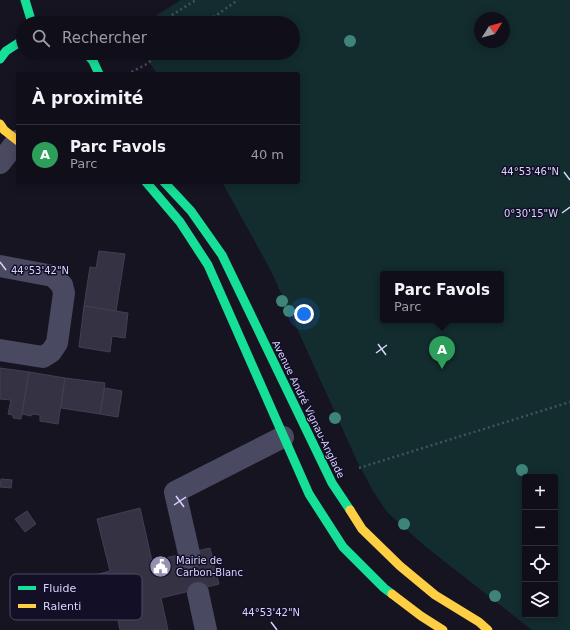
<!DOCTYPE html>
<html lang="fr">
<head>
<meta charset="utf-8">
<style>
  :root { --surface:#100f19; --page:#191822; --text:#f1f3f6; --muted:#9c9ca2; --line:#302f38; --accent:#b45309 }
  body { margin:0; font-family:"DejaVu Sans",sans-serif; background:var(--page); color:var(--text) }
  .controls { position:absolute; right:12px; bottom:12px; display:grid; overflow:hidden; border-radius:4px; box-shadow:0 2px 10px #0003 }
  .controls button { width:36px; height:36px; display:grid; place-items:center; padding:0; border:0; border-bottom:1px solid var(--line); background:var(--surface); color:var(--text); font:20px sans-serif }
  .compass { position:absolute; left:474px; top:12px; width:36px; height:36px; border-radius:50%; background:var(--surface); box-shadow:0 2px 10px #0003; rotate:53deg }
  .you { position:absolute; left:304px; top:314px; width:14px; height:14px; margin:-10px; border:3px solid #fff; border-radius:50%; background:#1a73e8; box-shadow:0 0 0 6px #1a73e833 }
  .badge { display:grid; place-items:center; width:26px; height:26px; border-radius:50%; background:var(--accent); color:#fff; font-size:13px; font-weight:700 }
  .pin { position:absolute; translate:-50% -33px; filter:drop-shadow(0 1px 2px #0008) }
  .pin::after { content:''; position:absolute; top:21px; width:14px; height:12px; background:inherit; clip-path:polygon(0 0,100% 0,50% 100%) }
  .popup { position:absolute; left:380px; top:271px; width:124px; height:52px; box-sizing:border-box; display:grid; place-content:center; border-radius:4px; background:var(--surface); filter:drop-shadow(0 1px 3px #0005); font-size:13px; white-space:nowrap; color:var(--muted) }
  .popup b { font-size:15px; color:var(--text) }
  .popup::after { content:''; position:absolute; left:50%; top:100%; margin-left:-8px; border:8px solid transparent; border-top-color:var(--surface) }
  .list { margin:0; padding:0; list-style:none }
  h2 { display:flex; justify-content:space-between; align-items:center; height:52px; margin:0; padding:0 16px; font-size:17px }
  h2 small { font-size:13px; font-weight:400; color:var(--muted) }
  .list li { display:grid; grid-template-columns:26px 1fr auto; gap:12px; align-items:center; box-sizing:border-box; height:60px; padding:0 16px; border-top:1px solid var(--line) }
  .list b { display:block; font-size:15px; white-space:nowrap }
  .list p { margin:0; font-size:13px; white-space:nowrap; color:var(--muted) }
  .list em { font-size:13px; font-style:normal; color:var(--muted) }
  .icon { flex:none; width:22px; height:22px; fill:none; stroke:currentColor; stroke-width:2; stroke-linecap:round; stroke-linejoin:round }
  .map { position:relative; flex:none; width:570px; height:630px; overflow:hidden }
  .search { position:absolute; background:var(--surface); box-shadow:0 2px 10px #0003; left:16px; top:16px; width:284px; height:44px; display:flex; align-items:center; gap:10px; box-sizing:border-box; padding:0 14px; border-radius:22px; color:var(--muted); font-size:15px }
  .panel { position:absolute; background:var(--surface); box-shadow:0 2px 10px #0003; left:16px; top:72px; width:284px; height:112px; border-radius:4px }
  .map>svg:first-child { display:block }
  .green { fill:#132c2d; fill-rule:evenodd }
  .building { fill:#343243; stroke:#433f54 }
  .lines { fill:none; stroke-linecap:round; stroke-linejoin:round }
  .street-tunnel { stroke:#333142; stroke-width:22; stroke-dasharray:22 11; stroke-linecap:butt }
  .path { stroke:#44505f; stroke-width:2.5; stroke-dasharray:2 3; stroke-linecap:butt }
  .street { stroke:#4a4962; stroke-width:22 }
  .fast { stroke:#16e098; stroke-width:9 }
  .slow { stroke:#ffcf43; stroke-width:9 }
  .tree { fill:#3e8478 }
  .ticks { fill:none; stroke:#d9d4ff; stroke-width:1.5 }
  .labels { text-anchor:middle; stroke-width:3; stroke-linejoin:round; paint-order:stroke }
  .street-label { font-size:10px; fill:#d9d4ff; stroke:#130f26 }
  .poi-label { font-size:10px; fill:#d9d4ff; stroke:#130f26; text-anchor:start }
  .key { fill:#130f26; stroke:#4e4a67; stroke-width:1 }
  .key-label { font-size:11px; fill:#d9d4ff }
  .ticks-label { font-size:10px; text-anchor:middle; fill:#d9d4ff; stroke:#130f26; stroke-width:3; stroke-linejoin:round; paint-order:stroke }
</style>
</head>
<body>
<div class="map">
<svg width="570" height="630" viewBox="0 0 570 630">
  <rect width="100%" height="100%" fill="#161421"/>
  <path class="green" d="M181,0H570V630H532L426,547L387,512L373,491L357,461L271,271L222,182H298V74H157L143,53H293V23H144ZM480,18H504V42H480ZM383,274H501V320H383ZM525,477H555V615H525Z"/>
  <g class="building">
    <polygon points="99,251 125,254 116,311 84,306 90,267 96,268"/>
    <polygon points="84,306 128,313 125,338 112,336 110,352 79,347"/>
    <polygon points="0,368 29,372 21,419 13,418 13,415 8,414 11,400 0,399"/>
    <polygon points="29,372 65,378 58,424 40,421 40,415 32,414 31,416 22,414"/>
    <polygon points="65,378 105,383 100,414 61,408"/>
    <polygon points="105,388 122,391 118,417 100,414"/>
    <polygon points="1,479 12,480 11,488 0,487"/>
    <polygon points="140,508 152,561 210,548 219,584 161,598 168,630 120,630 116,610 103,613 95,575 110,571 97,519"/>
    <polygon points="27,511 36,524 25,532 15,519"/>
  </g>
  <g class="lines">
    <polyline class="street-tunnel" points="190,558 198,593"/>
    <g class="path">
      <polyline points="159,23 196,0"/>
      <polyline points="205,23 238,0"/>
      <polyline points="127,74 145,65 162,53"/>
      <polyline points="359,468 570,402"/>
    </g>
    <g class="street">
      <polyline points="0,163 17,141"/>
      <polyline points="0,266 53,276 62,285 64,293 57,343 51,352 43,357 0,350"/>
      <polyline points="190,558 175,492 283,437"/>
      <polyline points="198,593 206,630"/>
    </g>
    <g class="fast">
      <polyline points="25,0 32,23"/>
      <polyline points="86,53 93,61 99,74"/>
      <polyline points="0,59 6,51 23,40"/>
      <polyline points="146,182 180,222 208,265 309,494 343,547 384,588 392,594"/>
      <polyline points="164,182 191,211 222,255 332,483 350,510"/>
    </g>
    <g class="slow">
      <polyline points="0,124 4,130 18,141"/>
      <polyline points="350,510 362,529 400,566 435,595 479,622 488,630"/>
      <polyline points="392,594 421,616 443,630"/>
    </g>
  </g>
  <g class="tree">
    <circle cx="350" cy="41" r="6"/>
    <circle cx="282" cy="301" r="6"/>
    <circle cx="289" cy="311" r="6"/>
    <circle cx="335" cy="418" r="6"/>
    <circle cx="522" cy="470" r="6"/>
    <circle cx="404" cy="524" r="6"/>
    <circle cx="495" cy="596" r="6"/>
  </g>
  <path class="ticks" d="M564,172L570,180M562,213L570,207M0,262L6,270M378,344L386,355M376,353L387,345M176,496L184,507M174,505L186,497M271,622L277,630"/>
  <defs>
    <symbol id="civic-disc" viewBox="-11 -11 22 22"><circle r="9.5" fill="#9591b1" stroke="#130f26"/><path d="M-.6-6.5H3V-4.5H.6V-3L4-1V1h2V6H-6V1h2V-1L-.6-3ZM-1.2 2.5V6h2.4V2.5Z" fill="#fff"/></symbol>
  </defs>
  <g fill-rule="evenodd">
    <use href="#civic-disc" x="148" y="554" width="25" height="25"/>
  </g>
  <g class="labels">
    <g class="street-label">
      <text transform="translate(309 409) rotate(64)" y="4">Avenue André Vignau-Anglade</text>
    </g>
    <g class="poi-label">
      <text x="176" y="564">Mairie de<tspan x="176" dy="12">Carbon-Blanc</tspan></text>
    </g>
  </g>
  <rect x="10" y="574" width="132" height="46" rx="6" class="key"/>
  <rect x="18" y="586" width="18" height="4" fill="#16e098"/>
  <rect x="18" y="604" width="18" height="4" fill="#ffcf43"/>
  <g class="key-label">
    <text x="43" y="592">Fluide</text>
    <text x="43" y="610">Ralenti</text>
  </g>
  <g class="ticks-label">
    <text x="530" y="175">44°53'46"N</text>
    <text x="531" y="217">0°30'15"W</text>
    <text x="40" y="274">44°53'42"N</text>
    <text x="271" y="616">44°53'42"N</text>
  </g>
</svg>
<div class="controls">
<button>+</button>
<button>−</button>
<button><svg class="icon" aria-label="locate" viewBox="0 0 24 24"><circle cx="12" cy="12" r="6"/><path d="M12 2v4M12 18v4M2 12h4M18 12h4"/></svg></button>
<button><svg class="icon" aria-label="layers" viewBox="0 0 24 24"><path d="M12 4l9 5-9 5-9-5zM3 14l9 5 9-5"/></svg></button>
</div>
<svg class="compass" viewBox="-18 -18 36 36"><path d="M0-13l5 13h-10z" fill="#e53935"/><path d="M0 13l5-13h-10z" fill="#9c9ca2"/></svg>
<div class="you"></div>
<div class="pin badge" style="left:442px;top:369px;background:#2e9e5b">A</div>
<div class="popup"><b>Parc Favols</b>Parc</div>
<div class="search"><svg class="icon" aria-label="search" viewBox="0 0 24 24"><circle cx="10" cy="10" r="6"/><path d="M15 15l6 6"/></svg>Rechercher</div>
<section class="panel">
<h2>À proximité<small></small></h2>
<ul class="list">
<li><span class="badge" style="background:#2e9e5b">A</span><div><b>Parc Favols</b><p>Parc</p></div><em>40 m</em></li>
</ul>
</section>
</div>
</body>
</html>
